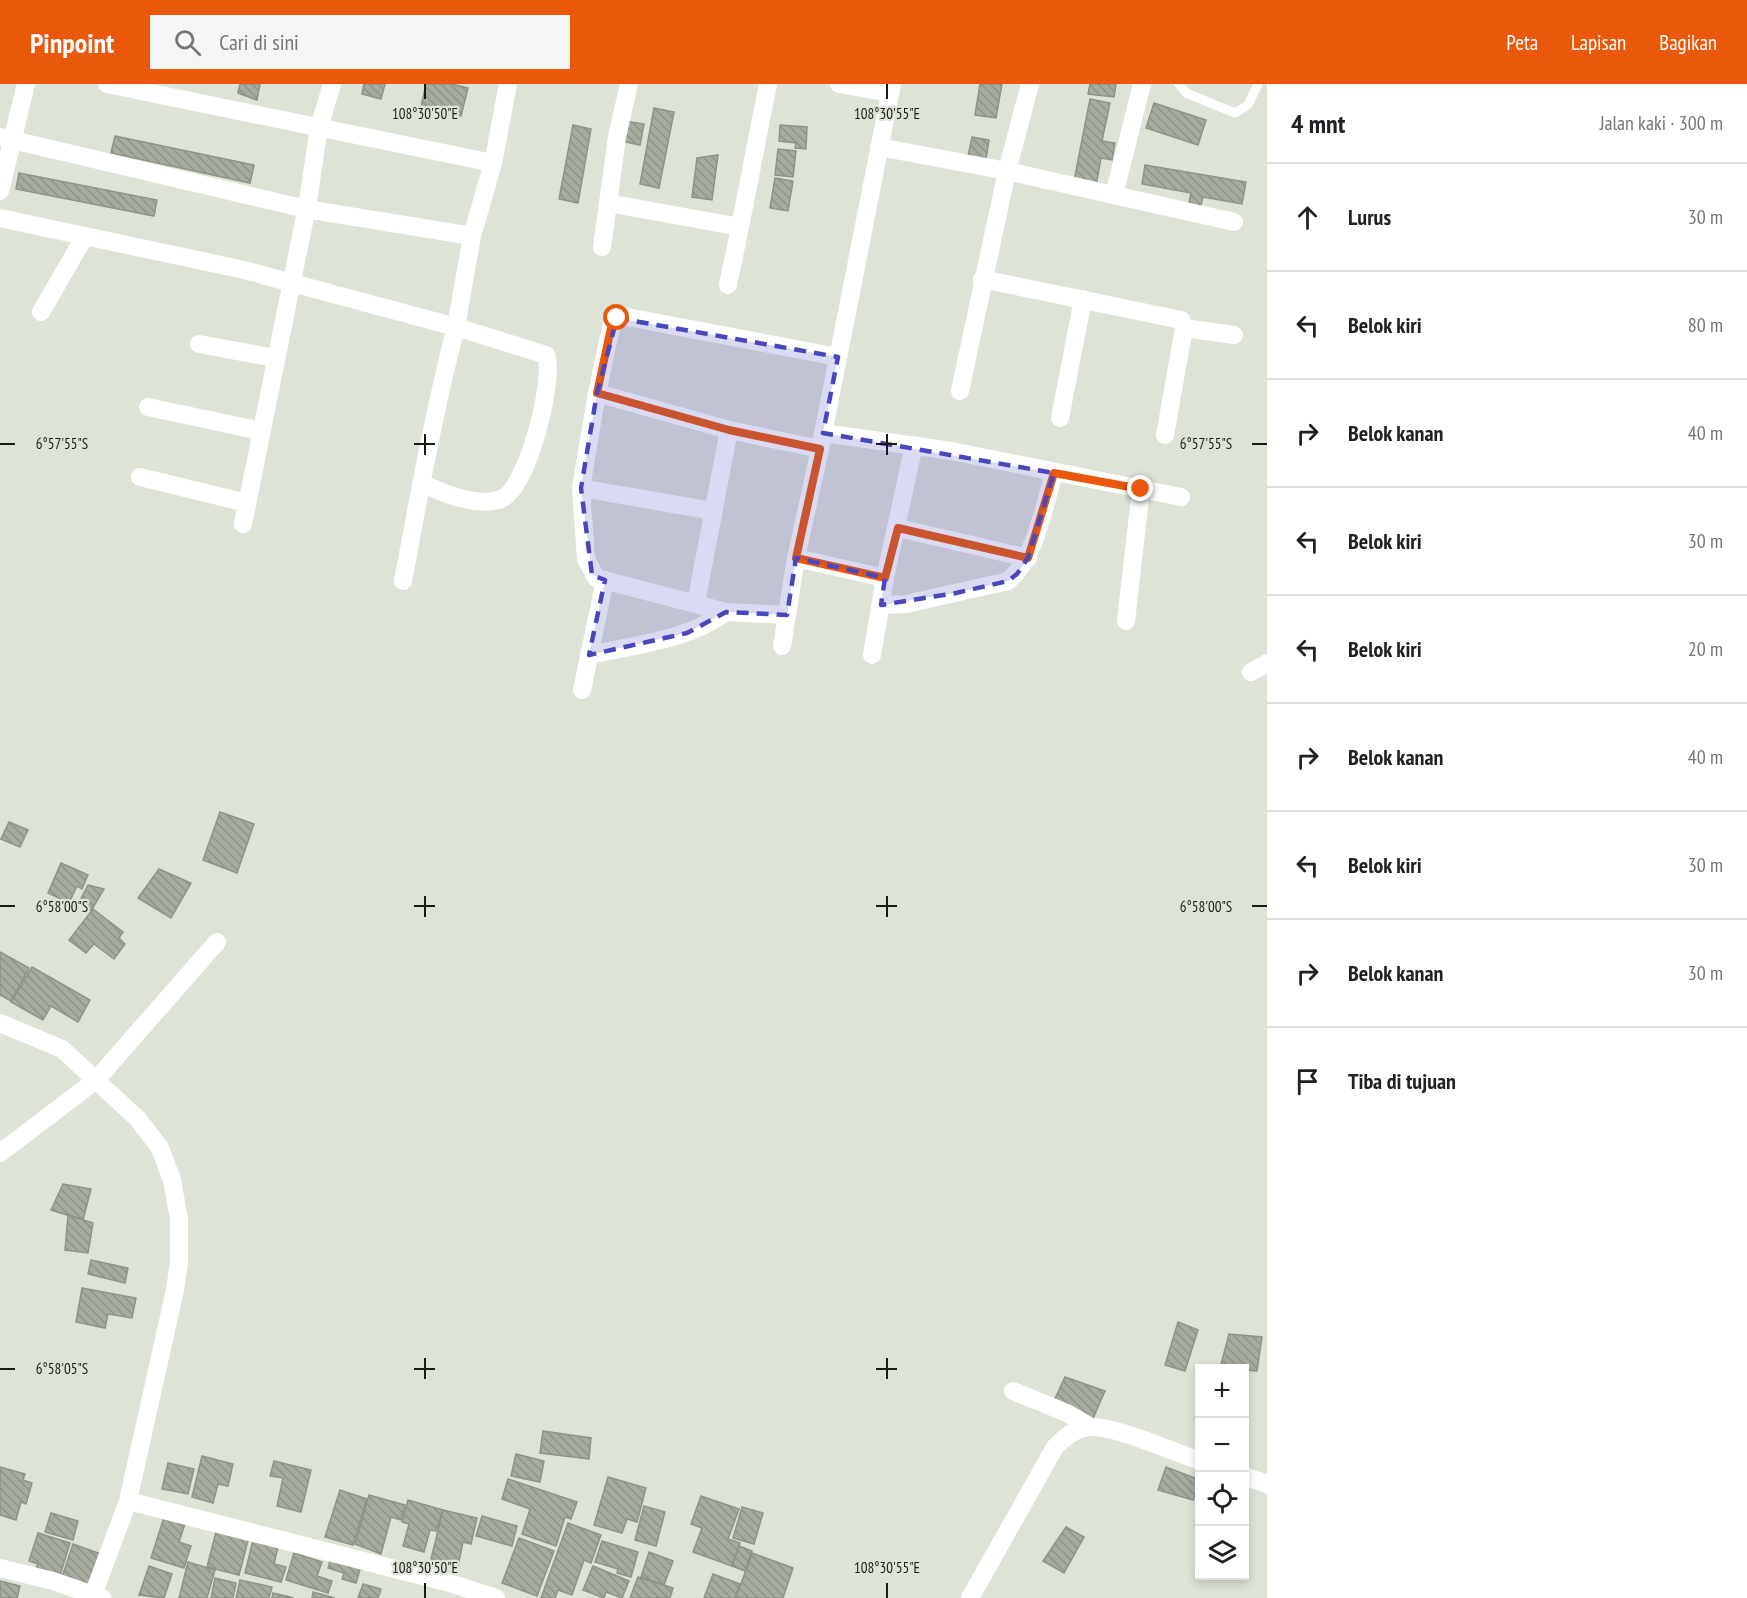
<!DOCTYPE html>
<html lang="id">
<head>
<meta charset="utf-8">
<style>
  :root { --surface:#fff; --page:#f6f6f6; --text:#202124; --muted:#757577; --line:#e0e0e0; --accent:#ea580c }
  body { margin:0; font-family:"PT Sans Narrow",sans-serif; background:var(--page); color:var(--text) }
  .controls { position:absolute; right:18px; bottom:18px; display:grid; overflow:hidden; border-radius:0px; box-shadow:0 3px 9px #0003 }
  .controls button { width:54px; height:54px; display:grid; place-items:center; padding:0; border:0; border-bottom:2px solid var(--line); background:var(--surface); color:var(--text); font:30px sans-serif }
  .stop { position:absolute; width:18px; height:18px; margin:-14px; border:4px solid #ea580c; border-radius:50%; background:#fff }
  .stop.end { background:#ea580c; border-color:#fff; box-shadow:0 2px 6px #0008 }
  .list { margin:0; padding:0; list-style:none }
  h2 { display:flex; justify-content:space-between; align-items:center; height:78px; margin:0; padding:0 24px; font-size:26px }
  h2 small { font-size:20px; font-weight:400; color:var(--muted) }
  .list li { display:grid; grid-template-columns:39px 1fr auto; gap:18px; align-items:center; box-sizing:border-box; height:108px; padding:0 24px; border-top:2px solid var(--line) }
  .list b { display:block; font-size:22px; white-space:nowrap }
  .list em { font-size:20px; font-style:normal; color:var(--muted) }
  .icon { flex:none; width:33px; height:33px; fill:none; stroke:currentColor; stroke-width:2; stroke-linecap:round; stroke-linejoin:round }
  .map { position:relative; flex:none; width:1267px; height:1514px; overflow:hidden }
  header { display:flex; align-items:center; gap:36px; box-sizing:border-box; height:84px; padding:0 30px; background:var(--accent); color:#fff }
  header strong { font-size:28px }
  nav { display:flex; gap:33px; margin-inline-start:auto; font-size:21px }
  .search { width:420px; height:54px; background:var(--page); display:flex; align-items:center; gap:15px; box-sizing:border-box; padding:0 21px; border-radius:0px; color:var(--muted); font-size:22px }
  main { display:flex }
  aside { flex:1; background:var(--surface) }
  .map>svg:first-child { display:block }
  .building { fill:url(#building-back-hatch); stroke:#8e9388; stroke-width:1.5 }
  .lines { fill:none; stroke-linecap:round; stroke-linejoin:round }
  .lane { stroke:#fff; stroke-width:9 }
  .street { stroke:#fff; stroke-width:18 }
  .route { stroke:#ea580c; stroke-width:8 }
  .marked { fill:#4847bd; fill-opacity:0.2; stroke:#4847bd; stroke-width:4.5; stroke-dasharray:12 8; stroke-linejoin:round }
  .ticks { fill:none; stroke:#181a16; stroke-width:2 }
  .ticks-label { font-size:15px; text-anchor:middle; fill:#181a16; stroke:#dee3d7; stroke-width:4.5; stroke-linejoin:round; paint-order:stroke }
</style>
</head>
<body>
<header>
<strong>Pinpoint</strong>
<div class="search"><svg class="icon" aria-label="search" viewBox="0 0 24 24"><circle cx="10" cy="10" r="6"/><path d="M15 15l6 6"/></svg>Cari di sini</div>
<nav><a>Peta</a><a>Lapisan</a><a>Bagikan</a></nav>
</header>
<main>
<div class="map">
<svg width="1267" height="1514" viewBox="0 0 1267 1514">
  <defs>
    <pattern id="building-back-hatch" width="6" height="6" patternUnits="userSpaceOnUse" patternTransform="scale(1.5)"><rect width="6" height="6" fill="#a6aca0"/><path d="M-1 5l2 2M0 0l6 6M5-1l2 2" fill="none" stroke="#8e9389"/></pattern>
  </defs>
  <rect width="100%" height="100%" fill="#dee3d7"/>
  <g class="building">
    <polygon points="240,0 260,0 257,16 238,9"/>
    <polygon points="364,0 385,0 381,15 362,10"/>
    <polygon points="426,0 452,0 468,4 461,32 438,23 435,27 421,23"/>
    <polygon points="980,0 1002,0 996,34 975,31"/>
    <polygon points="1090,0 1116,0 1114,13 1088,10"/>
    <polygon points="1090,15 1110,19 1102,57 1115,59 1112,76 1101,74 1096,102 1074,97"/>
    <polygon points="1154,19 1206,36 1198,61 1146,44"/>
    <polygon points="654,24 674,28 659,104 640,100"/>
    <polygon points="625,37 644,40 640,61 621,57"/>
    <polygon points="573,41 591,45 578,119 559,115"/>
    <polygon points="780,41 807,43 806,65 795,64 796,59 779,57"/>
    <polygon points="115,52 254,81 250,99 111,69"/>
    <polygon points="972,53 989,56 986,75 968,72"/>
    <polygon points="778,65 796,67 793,93 775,91"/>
    <polygon points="718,71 712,116 692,113 697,74"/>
    <polygon points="1145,81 1246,98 1242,120 1203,113 1201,121 1189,119 1191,109 1142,100"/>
    <polygon points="19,89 157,116 154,132 16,105"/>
    <polygon points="775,94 793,97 788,127 770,124"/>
    <polygon points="220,728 254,740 237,789 203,776"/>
    <polygon points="9,738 28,746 20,763 1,755"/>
    <polygon points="61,779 88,791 82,805 77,802 69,819 48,809"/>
    <polygon points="159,785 191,799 171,834 138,814"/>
    <polygon points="88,801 104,805 91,827 78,820"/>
    <polygon points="93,825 123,848 119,854 125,860 114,875 94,860 86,869 69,856"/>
    <polygon points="0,868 29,884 11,917 0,911"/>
    <polygon points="32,883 90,916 78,938 51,922 43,936 11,918"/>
    <polygon points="63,1100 91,1105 83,1136 51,1126"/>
    <polygon points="68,1131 93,1139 88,1169 65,1166"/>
    <polygon points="91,1176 128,1184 125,1199 88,1190"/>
    <polygon points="82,1204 136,1214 132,1234 108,1230 105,1244 76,1238"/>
    <polygon points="1178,1238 1198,1246 1185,1287 1165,1281"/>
    <polygon points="1229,1250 1262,1253 1257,1287 1220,1284"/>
    <polygon points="1065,1293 1105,1307 1092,1337 1054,1317"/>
    <polygon points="543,1347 591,1354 589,1375 540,1369"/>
    <polygon points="516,1370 544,1377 540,1398 511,1392"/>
    <polygon points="202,1372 233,1380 228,1402 218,1400 213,1419 192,1413"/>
    <polygon points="274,1377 311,1386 301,1428 277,1422 283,1394 270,1392"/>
    <polygon points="168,1379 194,1385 188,1410 162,1405"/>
    <polygon points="0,1383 25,1390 23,1396 32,1399 26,1420 21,1418 16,1436 0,1431"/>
    <polygon points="1166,1383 1200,1396 1200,1412 1195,1411 1193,1416 1158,1406"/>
    <polygon points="608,1393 646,1404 637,1438 627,1435 622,1449 594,1441"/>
    <polygon points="508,1395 577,1418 571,1435 565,1433 556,1462 522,1450 530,1425 502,1415"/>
    <polygon points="340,1406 367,1415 353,1461 325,1453"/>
    <polygon points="369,1411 405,1421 401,1436 391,1433 381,1470 355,1460"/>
    <polygon points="701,1412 739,1425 728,1455 740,1459 732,1482 693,1468 702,1444 691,1440"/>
    <polygon points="408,1416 443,1426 436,1447 430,1446 424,1468 403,1462 409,1440 402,1438"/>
    <polygon points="644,1422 665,1428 656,1462 635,1456"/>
    <polygon points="742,1423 763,1429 754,1460 733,1454"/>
    <polygon points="443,1426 477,1434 471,1460 463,1458 458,1482 431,1475"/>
    <polygon points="51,1429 78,1437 73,1456 45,1448"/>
    <polygon points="482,1432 517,1442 512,1462 476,1452"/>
    <polygon points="164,1433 185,1440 179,1458 191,1462 184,1484 151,1474"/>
    <polygon points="568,1439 601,1451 591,1479 584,1476 572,1511 558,1506 555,1514 541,1514"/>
    <polygon points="1066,1443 1084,1453 1064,1489 1043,1477"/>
    <polygon points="217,1444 249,1453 239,1491 207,1483"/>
    <polygon points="38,1449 70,1459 59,1495 35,1487 38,1480 29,1477"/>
    <polygon points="519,1454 554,1467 537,1512 502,1499"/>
    <polygon points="253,1456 278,1463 274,1480 286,1483 281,1498 245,1489"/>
    <polygon points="602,1457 638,1468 631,1493 617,1489 618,1485 595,1478"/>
    <polygon points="73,1460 101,1470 89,1506 61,1496"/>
    <polygon points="739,1462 752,1467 745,1487 732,1482"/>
    <polygon points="649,1468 673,1477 664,1501 641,1493"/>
    <polygon points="294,1469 322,1478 317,1492 332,1497 328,1509 286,1496"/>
    <polygon points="752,1469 793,1484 783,1514 736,1514"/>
    <polygon points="331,1473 361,1482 356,1499 342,1495 344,1489 328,1484"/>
    <polygon points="188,1478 215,1486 207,1514 179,1514"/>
    <polygon points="149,1482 172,1490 164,1514 139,1511"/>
    <polygon points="593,1482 629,1497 622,1514 606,1508 604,1514 583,1506"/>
    <polygon points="713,1490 740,1500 735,1514 704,1514"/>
    <polygon points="638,1493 673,1504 670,1514 630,1514"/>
    <polygon points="215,1494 236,1499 233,1514 211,1514"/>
    <polygon points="240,1496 272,1503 269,1514 236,1514"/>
    <polygon points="0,1497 20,1502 17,1514 0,1514"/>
    <polygon points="363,1500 381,1505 378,1514 358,1514"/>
    <polygon points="313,1508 335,1514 312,1514"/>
    <polygon points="273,1509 294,1514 272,1514"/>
  </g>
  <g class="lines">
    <polyline class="lane" points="1179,0 1186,9 1235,29 1248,21 1258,0"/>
    <g class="street">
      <polyline points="107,0 493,79"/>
      <polyline points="839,0 890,9"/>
      <polyline points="1030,0 1007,87 1234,138"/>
      <polyline points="0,53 306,125 472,152"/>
      <polyline points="879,63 1007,87 960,307"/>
      <polyline points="0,107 26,0"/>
      <polyline points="1114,111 1142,0"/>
      <polyline points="608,119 740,143 768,0"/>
      <polyline points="0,134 240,185 456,243 472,152 493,79 508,0"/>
      <polyline points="602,163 617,53 629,0"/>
      <polyline points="982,195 1181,236 1184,244 1165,351"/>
      <polyline points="728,201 740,143"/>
      <polyline points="41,228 85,152"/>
      <polyline points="1184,244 1234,251"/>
      <polyline points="199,260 275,274"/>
      <polyline points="597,309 729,346 820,365"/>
      <polyline points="148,323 261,347"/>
      <polyline points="1060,334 1083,215"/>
      <polyline points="823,349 951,367 1181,413"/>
      <polyline points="140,393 247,419"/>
      <polyline points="581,404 713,427"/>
      <polyline points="243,440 307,123 319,44 332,0"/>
      <polyline points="898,444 1028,474"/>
      <polyline points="796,474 885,494"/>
      <path d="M403,497C419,412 434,327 456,243L546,271C555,296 527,406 501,415C477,424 443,409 421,399"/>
      <polyline points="696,519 729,346"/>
      <path d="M881,521L906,520L1008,497C1035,475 1044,422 1054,389"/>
      <polyline points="787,531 726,528 596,494 586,475 581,404 597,309 612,239 617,234 627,233 838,273"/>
      <polyline points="1126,537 1141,405"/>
      <polyline points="782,562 796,474 820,365 892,0"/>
      <path d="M589,571C635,561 688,556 726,528"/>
      <polyline points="872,571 885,494 914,361"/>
      <polyline points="1251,588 1267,579"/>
      <polyline points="582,606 605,496"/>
      <polyline points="0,939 62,965 138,1035 160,1064 172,1096 179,1135 179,1179 175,1206 128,1417 92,1514"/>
      <polyline points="0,1069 96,996 217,858"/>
      <polyline points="1013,1307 1067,1329 1091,1343"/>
      <polyline points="1244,1392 1267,1400"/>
      <polyline points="128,1417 450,1499 496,1514"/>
      <polyline points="0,1484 53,1497 102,1514"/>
      <path d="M970,1514L1055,1363C1065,1353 1075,1344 1091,1343C1115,1342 1174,1368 1200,1377"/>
    </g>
  </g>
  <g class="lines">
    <polyline class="route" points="617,234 612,239 597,309 729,346 820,365 796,474 885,494 898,444 1028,474 1054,389 1141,405"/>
  </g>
  <path class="marked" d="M617,234L838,273L823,349L1054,389L1028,474L1017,490L1008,497L956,509L881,521L885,494L796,474L787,531L726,528L687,549L589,571L605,496L592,491L581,404L597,309Z"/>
  <path class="ticks" d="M425,0V15M887,0V15M425,350V371M887,350V371M0,360H15M414,360H435M876,360H897M1252,360H1267M425,812V833M887,812V833M0,822H15M414,822H435M876,822H897M1252,822H1267M425,1274V1295M887,1274V1295M0,1285H15M414,1285H435M876,1285H897M425,1499V1514M887,1499V1514"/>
  <g class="ticks-label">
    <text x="425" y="35">108°30'50"E</text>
    <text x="887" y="35">108°30'55"E</text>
    <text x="62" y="365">6°57'55"S</text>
    <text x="1206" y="365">6°57'55"S</text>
    <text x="62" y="828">6°58'00"S</text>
    <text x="1206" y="828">6°58'00"S</text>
    <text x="62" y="1290">6°58'05"S</text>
    <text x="425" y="1489">108°30'50"E</text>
    <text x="887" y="1489">108°30'55"E</text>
  </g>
</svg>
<div class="controls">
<button>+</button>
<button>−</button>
<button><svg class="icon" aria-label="locate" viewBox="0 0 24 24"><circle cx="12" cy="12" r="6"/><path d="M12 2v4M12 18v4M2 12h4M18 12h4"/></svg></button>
<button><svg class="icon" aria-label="layers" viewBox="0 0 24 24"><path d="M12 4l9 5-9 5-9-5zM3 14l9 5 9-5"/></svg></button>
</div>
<div class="stop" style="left:617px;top:234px"></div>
<div class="stop end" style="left:1141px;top:405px"></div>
</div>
<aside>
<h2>4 mnt<small>Jalan kaki · 300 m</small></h2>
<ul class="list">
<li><svg class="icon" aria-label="ahead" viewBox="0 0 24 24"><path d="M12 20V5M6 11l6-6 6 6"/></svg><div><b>Lurus</b></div><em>30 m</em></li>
<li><svg class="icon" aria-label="left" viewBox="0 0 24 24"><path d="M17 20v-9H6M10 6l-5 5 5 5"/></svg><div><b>Belok kiri</b></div><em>80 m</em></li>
<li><svg class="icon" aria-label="right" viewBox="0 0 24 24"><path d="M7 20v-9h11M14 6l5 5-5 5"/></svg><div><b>Belok kanan</b></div><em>40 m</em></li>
<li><svg class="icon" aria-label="left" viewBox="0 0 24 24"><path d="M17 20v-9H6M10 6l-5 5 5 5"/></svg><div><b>Belok kiri</b></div><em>30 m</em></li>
<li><svg class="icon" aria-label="left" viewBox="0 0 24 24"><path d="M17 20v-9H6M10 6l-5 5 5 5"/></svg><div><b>Belok kiri</b></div><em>20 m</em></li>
<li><svg class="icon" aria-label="right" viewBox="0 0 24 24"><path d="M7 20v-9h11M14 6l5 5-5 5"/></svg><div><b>Belok kanan</b></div><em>40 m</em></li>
<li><svg class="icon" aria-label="left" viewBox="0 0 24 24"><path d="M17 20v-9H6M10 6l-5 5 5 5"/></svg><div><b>Belok kiri</b></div><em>30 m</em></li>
<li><svg class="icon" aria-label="right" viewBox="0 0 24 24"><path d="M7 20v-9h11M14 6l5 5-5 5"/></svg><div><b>Belok kanan</b></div><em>30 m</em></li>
<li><svg class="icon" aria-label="arrive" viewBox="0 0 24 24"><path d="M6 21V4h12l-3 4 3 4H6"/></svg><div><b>Tiba di tujuan</b></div></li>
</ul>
</aside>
</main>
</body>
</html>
